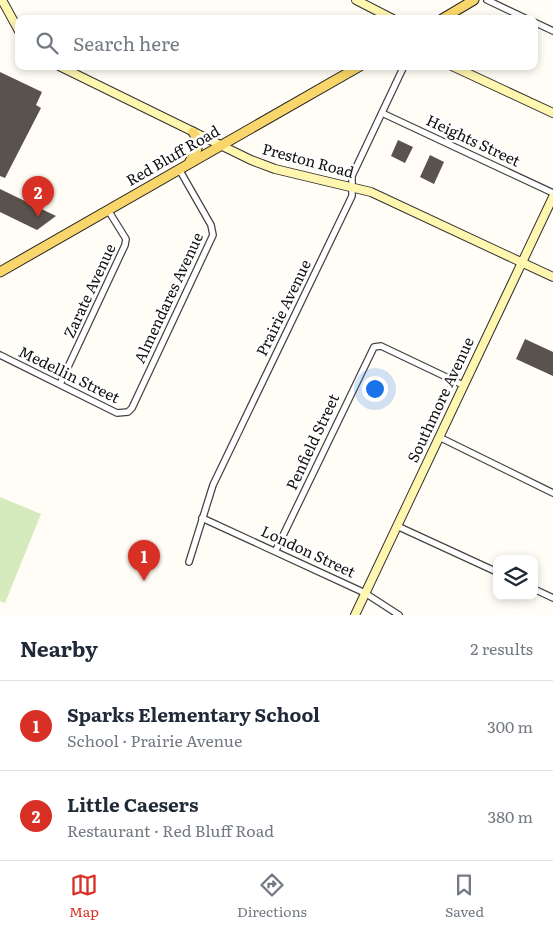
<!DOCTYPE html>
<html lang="en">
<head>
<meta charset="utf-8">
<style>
  :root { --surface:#fff; --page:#f6f6f7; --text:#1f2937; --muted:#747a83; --line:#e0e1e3; --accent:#d93025 }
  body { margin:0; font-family:Literata,serif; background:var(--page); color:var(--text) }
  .controls { position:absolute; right:15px; bottom:15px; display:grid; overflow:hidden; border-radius:10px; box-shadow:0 2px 8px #0003 }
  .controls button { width:45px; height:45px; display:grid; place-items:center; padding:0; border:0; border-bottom:1px solid var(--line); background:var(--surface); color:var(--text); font:25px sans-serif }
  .you { position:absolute; left:374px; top:388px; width:18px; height:18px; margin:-12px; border:4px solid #fff; border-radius:50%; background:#1a73e8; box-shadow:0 0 0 8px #1a73e833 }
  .badge { display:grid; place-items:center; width:32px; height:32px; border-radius:50%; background:var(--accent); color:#fff; font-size:16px; font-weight:700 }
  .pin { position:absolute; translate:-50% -41px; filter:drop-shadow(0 1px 2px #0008) }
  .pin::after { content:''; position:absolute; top:26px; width:18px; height:15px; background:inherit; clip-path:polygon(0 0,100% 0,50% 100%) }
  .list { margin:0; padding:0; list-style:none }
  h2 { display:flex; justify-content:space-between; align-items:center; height:65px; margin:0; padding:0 20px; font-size:21px }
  h2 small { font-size:16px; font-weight:400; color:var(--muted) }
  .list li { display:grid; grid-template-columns:32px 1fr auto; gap:15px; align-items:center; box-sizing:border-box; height:90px; padding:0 20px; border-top:1px solid var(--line) }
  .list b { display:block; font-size:19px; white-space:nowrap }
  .list p { margin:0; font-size:16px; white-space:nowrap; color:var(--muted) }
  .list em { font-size:16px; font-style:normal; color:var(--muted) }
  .icon { flex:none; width:28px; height:28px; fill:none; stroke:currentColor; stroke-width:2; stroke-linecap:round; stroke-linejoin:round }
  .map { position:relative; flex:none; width:553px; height:615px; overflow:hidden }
  .search { position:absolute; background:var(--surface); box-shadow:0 2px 8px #0003; left:15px; right:15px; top:15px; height:55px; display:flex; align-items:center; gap:12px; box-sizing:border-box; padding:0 18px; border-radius:10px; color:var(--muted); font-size:19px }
  .sheet { height:245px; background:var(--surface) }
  nav { display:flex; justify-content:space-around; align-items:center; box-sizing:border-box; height:70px; border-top:1px solid var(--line); background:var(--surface); font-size:14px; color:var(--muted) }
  nav a { display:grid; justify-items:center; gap:2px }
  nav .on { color:var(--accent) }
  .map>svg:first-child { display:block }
  .green { fill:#d5ebbd }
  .building { fill:#5a524d }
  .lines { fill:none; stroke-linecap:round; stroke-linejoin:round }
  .minor-casing { stroke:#444; stroke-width:8 }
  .secondary-casing { stroke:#333; stroke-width:10 }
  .primary-casing { stroke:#222; stroke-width:11 }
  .minor { stroke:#fff; stroke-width:5.5 }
  .secondary { stroke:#fff6b0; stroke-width:8 }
  .primary { stroke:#f9d66b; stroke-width:9 }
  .labels { text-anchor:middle; stroke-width:5; stroke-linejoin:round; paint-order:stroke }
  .street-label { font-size:15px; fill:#111; stroke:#fff }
</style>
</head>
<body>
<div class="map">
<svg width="553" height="615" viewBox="0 0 553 615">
  <rect width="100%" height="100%" fill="#fffdf5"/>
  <polygon class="green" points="0,497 41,514 5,603 0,601"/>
  <g class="building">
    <polygon points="0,72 42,92 36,105 41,108 5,178 0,176"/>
    <polygon points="398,140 413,147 405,163 391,156"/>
    <polygon points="430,155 444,162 434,184 420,177"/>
    <polygon points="0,189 56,216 37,230 0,212"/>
    <polygon points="525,339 553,352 553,376 516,359"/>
  </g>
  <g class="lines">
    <defs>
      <g id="minor">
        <polyline points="487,0 527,19"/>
        <polyline points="534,22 553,31"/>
        <polyline points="382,113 553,193"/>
        <polyline points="0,355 117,413 128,412 132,408 213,235 211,225 179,169"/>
        <polyline points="60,384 125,245 126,239 108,210"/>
        <polyline points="439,437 553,493"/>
        <polyline points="202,518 365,593 399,615"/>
        <polyline points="397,526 497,572"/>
        <polyline points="276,550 374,347 381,346 463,385"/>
        <polyline points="189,562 213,485 352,196 352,176 404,66"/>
        <polyline points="534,589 553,598"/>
      </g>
      <g id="secondary">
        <polyline points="2,0 19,31"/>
        <polyline points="356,0 393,19"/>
        <polyline points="59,66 251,160 275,169 371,192 553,277"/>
        <polyline points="452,66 553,113"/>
        <polyline points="355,615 553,197"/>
      </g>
      <g id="primary">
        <polyline points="442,19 474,0"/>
        <path d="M190,161C198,151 201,143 193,132"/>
        <polyline points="0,272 360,66"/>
      </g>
    </defs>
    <use href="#minor" class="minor-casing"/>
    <use href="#secondary" class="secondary-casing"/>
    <use href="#primary" class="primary-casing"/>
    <use href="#minor" class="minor"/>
    <use href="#secondary" class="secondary"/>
    <use href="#primary" class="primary"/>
  </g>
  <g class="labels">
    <g class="street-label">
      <text transform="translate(473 141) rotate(25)" y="5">Heights Street</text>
      <text transform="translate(173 156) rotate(-30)" y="5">Red Bluff Road</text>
      <text transform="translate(308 161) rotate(15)" y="5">Preston Road</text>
      <text transform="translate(90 291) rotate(-65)" y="5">Zarate Avenue</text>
      <text transform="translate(169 298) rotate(-65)" y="5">Almendares Avenue</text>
      <text transform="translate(284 308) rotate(-64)" y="5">Prairie Avenue</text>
      <text transform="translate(69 375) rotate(26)" y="5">Medellin Street</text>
      <text transform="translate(441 400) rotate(-65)" y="5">Southmore Avenue</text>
      <text transform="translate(313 442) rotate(-65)" y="5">Penfield Street</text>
      <text transform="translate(308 552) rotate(25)" y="5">London Street</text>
    </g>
  </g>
</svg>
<div class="controls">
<button><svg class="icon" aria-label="layers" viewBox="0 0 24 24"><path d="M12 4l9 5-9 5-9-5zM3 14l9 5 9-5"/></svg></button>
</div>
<div class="you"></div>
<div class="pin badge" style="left:144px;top:581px">1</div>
<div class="pin badge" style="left:38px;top:217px">2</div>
<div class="search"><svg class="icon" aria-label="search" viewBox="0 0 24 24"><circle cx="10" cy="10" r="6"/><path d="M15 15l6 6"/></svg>Search here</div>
</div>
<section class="sheet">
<h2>Nearby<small>2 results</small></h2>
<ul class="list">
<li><span class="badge">1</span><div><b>Sparks Elementary School</b><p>School · Prairie Avenue</p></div><em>300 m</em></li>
<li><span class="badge">2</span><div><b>Little Caesers</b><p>Restaurant · Red Bluff Road</p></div><em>380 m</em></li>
</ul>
</section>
<nav>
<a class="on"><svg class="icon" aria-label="map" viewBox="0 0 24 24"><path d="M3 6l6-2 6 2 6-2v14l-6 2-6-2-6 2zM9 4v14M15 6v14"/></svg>Map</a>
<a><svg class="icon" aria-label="directions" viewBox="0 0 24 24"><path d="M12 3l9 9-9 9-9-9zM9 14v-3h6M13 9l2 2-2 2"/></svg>Directions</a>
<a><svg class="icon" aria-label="saved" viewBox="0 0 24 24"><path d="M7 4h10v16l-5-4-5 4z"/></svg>Saved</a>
</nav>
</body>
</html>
